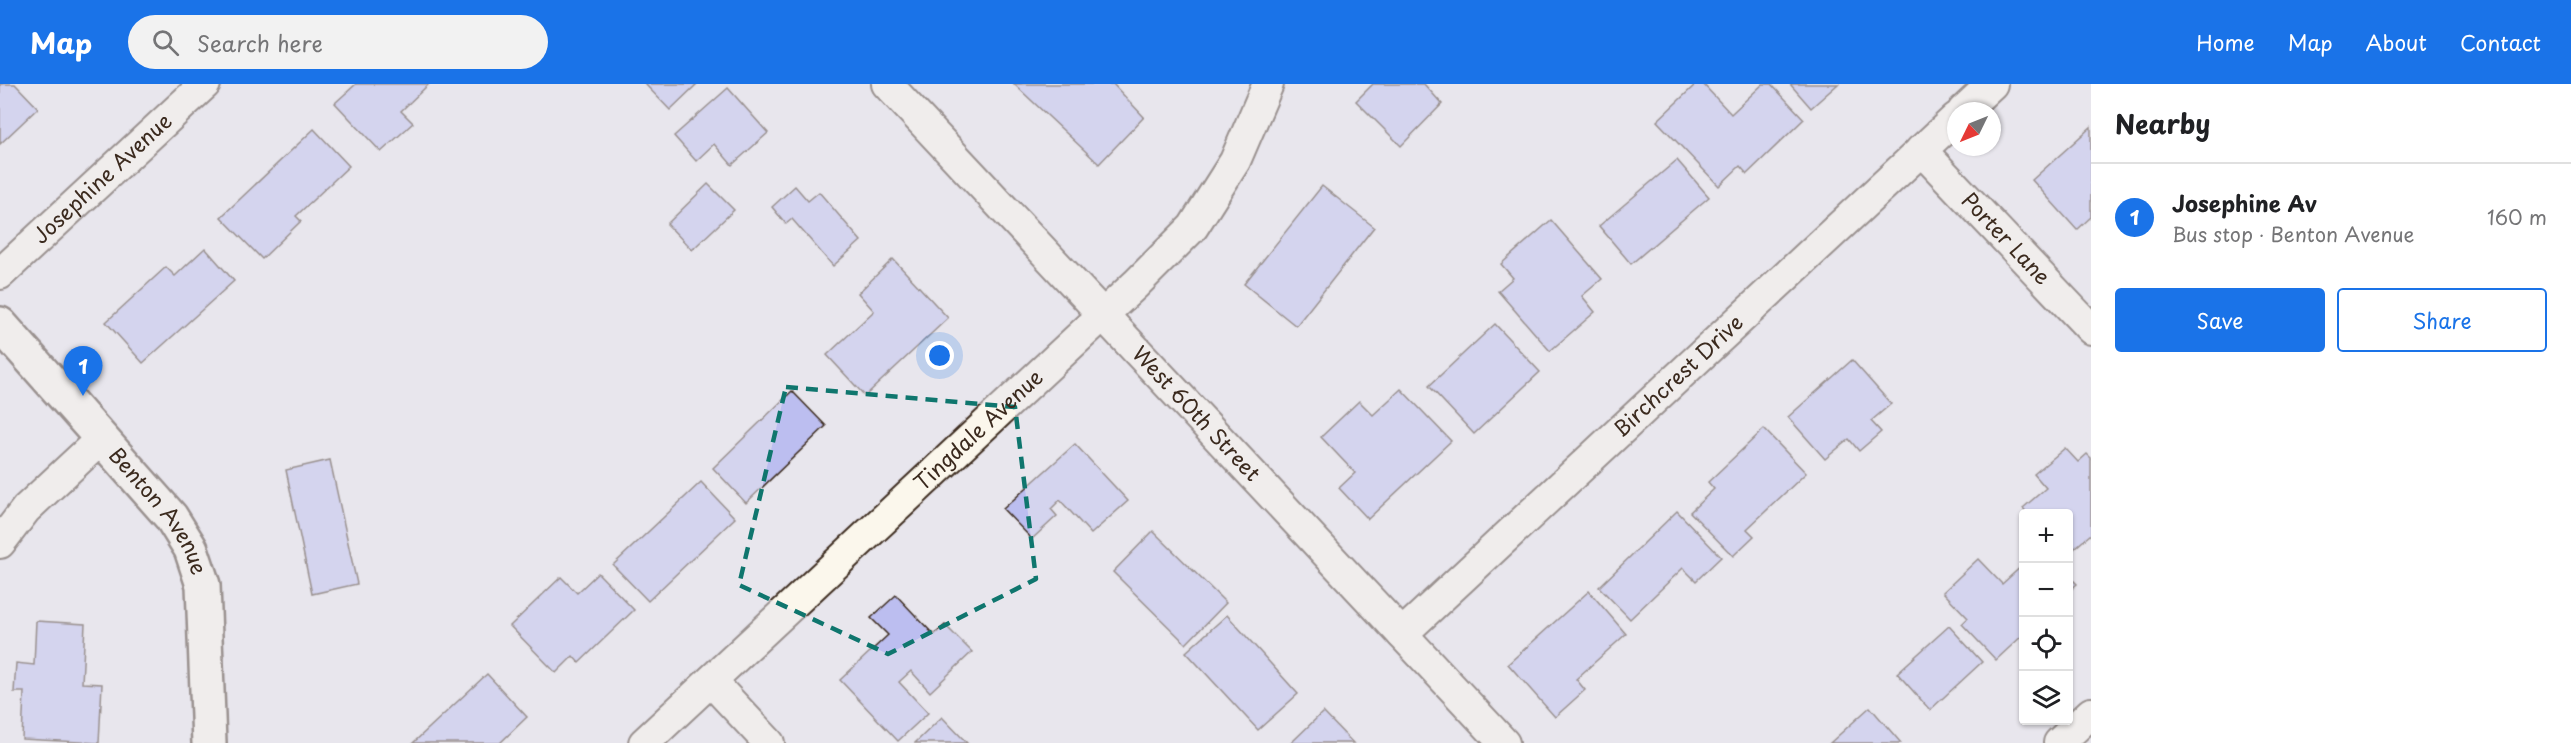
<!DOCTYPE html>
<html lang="en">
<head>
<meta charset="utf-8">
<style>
  :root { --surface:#fff; --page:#f2f2f2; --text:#202124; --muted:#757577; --line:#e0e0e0; --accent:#1a73e8 }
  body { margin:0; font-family:"Playpen Sans",sans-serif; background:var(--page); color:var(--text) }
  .controls { position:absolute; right:18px; bottom:18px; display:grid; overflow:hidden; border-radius:6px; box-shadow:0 2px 4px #0004 }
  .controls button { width:54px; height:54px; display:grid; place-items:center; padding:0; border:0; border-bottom:2px solid var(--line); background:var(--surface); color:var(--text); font:30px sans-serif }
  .compass { position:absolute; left:1947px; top:18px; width:54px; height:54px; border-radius:50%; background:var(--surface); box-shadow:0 2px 4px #0004; rotate:227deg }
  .you { position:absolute; left:940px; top:272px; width:21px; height:21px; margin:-15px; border:4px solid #fff; border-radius:50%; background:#1a73e8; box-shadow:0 0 0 9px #1a73e833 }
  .badge { display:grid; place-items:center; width:39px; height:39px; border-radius:50%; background:var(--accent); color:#fff; font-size:20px; font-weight:700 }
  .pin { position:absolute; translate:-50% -50px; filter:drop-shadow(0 2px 3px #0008) }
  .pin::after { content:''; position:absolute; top:32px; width:21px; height:18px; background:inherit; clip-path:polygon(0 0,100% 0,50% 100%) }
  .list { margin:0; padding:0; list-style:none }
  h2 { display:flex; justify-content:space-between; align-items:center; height:78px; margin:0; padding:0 24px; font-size:26px }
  h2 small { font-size:20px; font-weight:400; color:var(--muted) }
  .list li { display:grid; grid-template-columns:39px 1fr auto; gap:18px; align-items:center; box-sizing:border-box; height:108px; padding:0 24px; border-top:2px solid var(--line) }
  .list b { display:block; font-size:22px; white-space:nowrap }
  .list p { margin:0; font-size:20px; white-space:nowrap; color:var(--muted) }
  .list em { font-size:20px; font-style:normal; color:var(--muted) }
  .actions { display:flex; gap:12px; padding:18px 24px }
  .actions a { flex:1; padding:14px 0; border:2px solid var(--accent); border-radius:6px; text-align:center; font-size:21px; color:var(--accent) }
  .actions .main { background:var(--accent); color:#fff }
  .icon { flex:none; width:33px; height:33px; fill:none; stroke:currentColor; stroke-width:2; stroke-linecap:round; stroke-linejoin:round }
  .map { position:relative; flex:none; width:2091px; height:659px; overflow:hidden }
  header { display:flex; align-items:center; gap:36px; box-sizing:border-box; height:84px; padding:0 30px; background:var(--accent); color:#fff }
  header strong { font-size:28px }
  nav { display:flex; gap:33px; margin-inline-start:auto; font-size:21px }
  .search { width:420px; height:54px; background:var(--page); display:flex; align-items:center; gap:15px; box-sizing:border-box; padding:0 21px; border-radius:33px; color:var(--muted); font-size:22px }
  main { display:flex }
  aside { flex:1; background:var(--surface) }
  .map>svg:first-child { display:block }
  .building { fill:#bcbef0; stroke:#3b2a1e; stroke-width:1.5 }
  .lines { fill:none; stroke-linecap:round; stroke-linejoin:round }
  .minor-casing { stroke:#3b2a1e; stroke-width:34 }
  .tertiary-casing { stroke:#3b2a1e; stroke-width:38 }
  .minor { stroke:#fbf7ec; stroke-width:30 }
  .tertiary { stroke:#fbf7ec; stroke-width:33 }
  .marked { fill:none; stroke:#0f766e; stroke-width:4.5; stroke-dasharray:12 8; stroke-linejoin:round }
  .labels { text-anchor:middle; stroke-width:4.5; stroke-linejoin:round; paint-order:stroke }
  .street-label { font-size:21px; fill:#3b2a1e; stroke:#fbf7ec }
</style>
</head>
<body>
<header>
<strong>Map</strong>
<div class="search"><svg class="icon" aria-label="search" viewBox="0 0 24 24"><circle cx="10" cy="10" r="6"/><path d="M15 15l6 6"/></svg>Search here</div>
<nav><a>Home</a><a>Map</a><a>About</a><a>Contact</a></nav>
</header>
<main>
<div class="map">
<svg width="2091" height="659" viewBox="0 0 2091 659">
  <rect width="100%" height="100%" fill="#e8e6ed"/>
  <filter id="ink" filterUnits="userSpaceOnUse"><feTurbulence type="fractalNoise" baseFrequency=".0167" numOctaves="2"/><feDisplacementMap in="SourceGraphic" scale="12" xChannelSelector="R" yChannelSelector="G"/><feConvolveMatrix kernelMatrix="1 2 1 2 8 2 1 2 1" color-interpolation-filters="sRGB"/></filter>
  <g filter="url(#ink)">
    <g class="building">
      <polygon points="0,0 15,0 38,24 0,60"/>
      <polygon points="356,0 429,0 401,27 413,39 381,68 335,19"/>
      <polygon points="645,0 697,0 670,26"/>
      <polygon points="1014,0 1113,0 1144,33 1099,80"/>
      <polygon points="1373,0 1424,0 1442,20 1401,62 1356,17"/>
      <polygon points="1696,0 1703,0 1731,30 1763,0 1771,0 1804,35 1747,90 1740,82 1719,102 1657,37"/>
      <polygon points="1790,0 1838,0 1811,24"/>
      <polygon points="728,4 768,49 732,81 714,60 696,77 674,52"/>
      <polygon points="2091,43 2091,133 2077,146 2032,96"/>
      <polygon points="314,45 349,82 296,132 301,137 262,175 221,133"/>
      <polygon points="1677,76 1709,113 1631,180 1599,142"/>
      <polygon points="708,100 734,126 692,166 667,140"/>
      <polygon points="795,102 808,117 819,108 861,157 833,182 792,135 786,140 772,123"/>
      <polygon points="1322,102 1374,143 1296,242 1244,200"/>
      <polygon points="1551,136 1602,195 1582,212 1595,228 1550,267 1498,207 1513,194 1501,180"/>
      <polygon points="205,164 234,197 143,279 106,238 166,183 175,192"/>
      <polygon points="893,175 948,234 865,312 827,271 874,227 858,209"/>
      <polygon points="1495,240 1540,288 1474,350 1429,302"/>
      <polygon points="1852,276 1891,320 1871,337 1881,348 1859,367 1849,355 1825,375 1788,333"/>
      <polygon points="1401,305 1451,357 1368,435 1339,404 1355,389 1321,353 1359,317 1373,331"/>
      <polygon points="792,307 826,342 746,419 713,384"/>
      <polygon points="1764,345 1806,389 1747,445 1754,452 1733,472 1690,428 1714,405 1708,398"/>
      <polygon points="1075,360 1128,417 1091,450 1060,416 1051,425 1057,432 1032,455 1003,425"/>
      <polygon points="2065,364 2078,378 2087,370 2091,374 2091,450 2068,470 2068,430 2028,430 2023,424 2046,404 2034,390"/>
      <polygon points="330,376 357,500 312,510 286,386"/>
      <polygon points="701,398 735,434 648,517 613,481"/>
      <polygon points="1677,427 1721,473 1696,497 1683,484 1630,535 1599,503"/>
      <polygon points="1153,447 1226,519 1186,560 1113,488"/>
      <polygon points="1978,475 2002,500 2024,480 2024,550 1996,576 1962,540 1968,534 1943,508"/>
      <polygon points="598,489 634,526 579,579 573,572 556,589 510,542 561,493 577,509"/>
      <polygon points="2068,491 2077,500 2068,508"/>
      <polygon points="1589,507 1626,550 1576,595 1585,606 1555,633 1508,580"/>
      <polygon points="896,511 934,551 945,541 972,568 930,608 911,587 899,598 928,629 898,657 840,596 888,551 871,534"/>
      <polygon points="1227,531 1298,610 1258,646 1186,568"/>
      <polygon points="36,537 85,540 82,599 102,600 99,659 22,655 24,608 14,608 16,579 34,581"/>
      <polygon points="1949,542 1982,578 1930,626 1897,589"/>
      <polygon points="487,590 527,633 500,659 413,659"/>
      <polygon points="1870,623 1901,659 1830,659"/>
      <polygon points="1323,628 1353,659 1291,659"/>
      <polygon points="942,633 967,659 915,659"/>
    </g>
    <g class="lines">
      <defs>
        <g id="minor">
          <path id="s1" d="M887,0L1504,659"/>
          <polyline points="1963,27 1992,0"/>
          <path id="s2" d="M1921,66L2091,245"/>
          <path id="s3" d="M0,190L205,0"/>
          <polyline points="0,459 26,425 101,355"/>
          <path id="s4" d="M1402,550L1956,34"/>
          <polyline points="711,597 769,659"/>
          <path id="s5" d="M644,659L1136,200L1193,143L1235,77L1268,0"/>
          <polyline points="2059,659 2091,629"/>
        </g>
        <g id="tertiary">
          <path id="s6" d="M0,240L171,433L191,465L203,501L209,659"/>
        </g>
      </defs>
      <use href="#minor" class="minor-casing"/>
      <use href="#tertiary" class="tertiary-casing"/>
      <use href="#minor" class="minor"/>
      <use href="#tertiary" class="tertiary"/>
    </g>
  </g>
  <path d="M0 0H2091V659H0ZM786,303L1015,323L1036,495L888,570L739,501Z" fill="#e8e6ed" fill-opacity=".55" fill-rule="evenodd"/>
  <path class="marked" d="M786,303L1015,323L1036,495L888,570L739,501Z"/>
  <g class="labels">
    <g class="street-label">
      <text dy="7" stroke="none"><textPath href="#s3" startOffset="140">Josephine Avenue</textPath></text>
      <text dy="7" stroke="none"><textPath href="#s2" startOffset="123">Porter Lane</textPath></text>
      <text dy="7" stroke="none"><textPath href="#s4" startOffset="378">Birchcrest Drive</textPath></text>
      <text dy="7" stroke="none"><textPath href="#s1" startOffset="452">West 60th Street</textPath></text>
      <text dy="7" stroke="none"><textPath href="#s5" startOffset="458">Tingdale Avenue</textPath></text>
      <text dy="7" stroke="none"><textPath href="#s6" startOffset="246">Benton Avenue</textPath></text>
    </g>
  </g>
</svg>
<div class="controls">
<button>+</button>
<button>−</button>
<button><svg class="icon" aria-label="locate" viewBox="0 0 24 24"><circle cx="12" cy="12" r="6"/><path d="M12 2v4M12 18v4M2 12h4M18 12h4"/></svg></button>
<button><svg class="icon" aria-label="layers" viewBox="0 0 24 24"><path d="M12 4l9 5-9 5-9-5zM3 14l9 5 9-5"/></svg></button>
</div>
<svg class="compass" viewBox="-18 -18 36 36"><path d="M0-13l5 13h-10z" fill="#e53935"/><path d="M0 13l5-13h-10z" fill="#757577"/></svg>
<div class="you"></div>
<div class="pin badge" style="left:83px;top:312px">1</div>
</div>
<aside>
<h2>Nearby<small></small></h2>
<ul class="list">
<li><span class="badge">1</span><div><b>Josephine Av</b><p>Bus stop · Benton Avenue</p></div><em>160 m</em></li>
</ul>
<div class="actions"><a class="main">Save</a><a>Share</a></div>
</aside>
</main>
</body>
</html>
